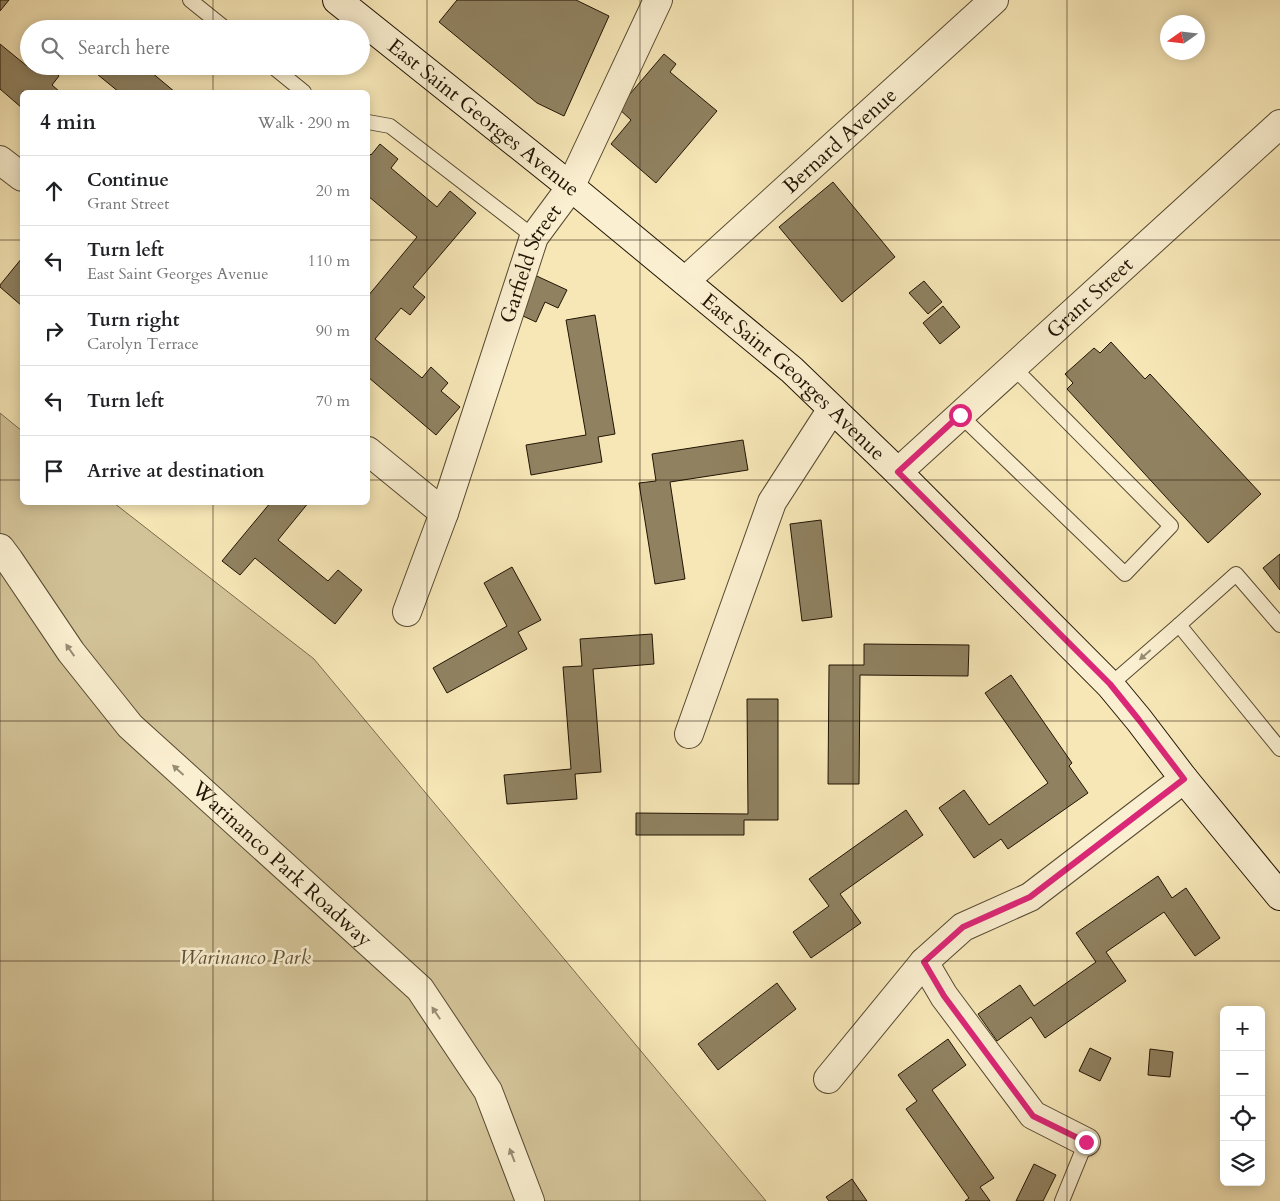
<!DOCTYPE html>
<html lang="en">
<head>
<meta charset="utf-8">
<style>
  :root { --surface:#fff; --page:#f6f6f6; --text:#202124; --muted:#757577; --line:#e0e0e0 }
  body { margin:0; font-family:Cardo,serif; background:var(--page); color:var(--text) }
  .controls { position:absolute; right:15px; bottom:15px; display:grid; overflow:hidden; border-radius:8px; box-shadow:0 2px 12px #0003 }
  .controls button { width:45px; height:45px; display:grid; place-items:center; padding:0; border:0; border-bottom:1px solid var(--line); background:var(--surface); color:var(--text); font:25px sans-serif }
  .compass { position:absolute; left:1160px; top:15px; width:45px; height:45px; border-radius:50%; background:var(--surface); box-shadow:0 2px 12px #0003; rotate:256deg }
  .stop { position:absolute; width:15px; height:15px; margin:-11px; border:4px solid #db2777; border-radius:50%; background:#fff }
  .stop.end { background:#db2777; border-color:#fff; box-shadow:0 1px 5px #0008 }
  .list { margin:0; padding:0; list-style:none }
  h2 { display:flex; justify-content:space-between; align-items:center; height:65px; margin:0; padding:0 20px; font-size:21px }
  h2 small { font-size:16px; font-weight:400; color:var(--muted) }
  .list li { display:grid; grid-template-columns:32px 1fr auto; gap:15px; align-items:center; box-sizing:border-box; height:70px; padding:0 20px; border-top:1px solid var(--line) }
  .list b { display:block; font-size:19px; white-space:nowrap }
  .list p { margin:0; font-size:16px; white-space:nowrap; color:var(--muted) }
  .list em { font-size:16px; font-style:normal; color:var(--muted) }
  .icon { flex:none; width:28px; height:28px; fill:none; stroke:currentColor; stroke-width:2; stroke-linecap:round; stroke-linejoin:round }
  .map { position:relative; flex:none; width:1280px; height:1201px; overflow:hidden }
  .search { position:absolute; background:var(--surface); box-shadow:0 2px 12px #0003; left:20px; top:20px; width:350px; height:55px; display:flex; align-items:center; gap:12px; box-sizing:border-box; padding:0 18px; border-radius:28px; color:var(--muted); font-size:19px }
  .panel { position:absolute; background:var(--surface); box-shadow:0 2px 12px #0003; left:20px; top:90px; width:350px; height:415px; border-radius:8px }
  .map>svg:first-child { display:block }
  .green { fill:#d3c398; stroke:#7a6c4e }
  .building { fill:#908261; stroke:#211403 }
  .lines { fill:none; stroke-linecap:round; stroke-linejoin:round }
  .service-casing { stroke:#564930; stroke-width:16 }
  .minor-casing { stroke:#564930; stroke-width:30 }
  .secondary-casing { stroke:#211403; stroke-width:30 }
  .service { stroke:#faefd0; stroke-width:14 }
  .minor { stroke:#faefd0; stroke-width:28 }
  .secondary { stroke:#faefd0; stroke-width:28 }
  .oneway { fill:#988c74 }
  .route { stroke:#db2777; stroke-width:6 }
  .grid { fill:none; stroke:#211403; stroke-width:1; stroke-opacity:0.55 }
  .labels { text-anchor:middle; stroke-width:5; stroke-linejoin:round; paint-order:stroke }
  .street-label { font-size:21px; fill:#211403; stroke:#faefd0 }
  .park-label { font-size:21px; font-style:italic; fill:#5f5137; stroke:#faefd0 }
</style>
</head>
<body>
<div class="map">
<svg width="1280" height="1201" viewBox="0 0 1280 1201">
  <rect width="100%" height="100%" fill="#f7e7b7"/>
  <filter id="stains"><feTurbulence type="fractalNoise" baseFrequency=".004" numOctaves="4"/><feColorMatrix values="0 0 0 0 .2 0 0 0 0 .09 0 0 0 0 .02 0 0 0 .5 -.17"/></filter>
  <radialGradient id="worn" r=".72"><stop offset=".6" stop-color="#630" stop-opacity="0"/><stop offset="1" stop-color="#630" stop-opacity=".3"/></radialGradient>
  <polygon class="green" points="0,413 22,431 22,502 114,503 314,659 766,1201 0,1201"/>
  <g class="building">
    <polygon points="0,0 9,0 0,11"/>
    <polygon points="457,0 576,0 609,16 564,116 537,103 439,22"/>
    <polygon points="0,44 33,71 37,66 48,66 59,76 52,85 60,92 22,92 22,108 0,89"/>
    <polygon points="664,54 676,64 670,72 717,111 656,183 611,144 631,120 618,108"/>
    <polygon points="96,66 156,66 151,72 175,92 119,92 92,70"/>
    <polygon points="380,144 398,159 391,168 437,207 450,191 476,213 413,287 425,297 410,315 401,308 375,339 422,378 431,367 448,383 441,391 460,407 436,435 368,377 368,296 417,237 368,196 368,152 371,155"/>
    <polygon points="833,182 895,257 842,302 779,227"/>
    <polygon points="22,258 22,306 0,287 0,285"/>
    <polygon points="528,272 567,290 558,308 545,302 536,322 510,310"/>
    <polygon points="924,281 942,302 928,314 909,293"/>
    <polygon points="943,306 960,327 940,344 923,323"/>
    <polygon points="595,315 615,434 598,437 602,462 531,475 526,445 586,435 566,320"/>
    <polygon points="1111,342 1145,379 1150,374 1261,494 1208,543 1067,389 1073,383 1065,374 1094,348 1100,353"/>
    <polygon points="743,440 748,470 670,482 685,579 655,584 639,483 656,481 652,454"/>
    <polygon points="271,502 309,502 278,540 328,581 338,570 362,590 335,624 255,558 240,575 222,561"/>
    <polygon points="821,520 832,617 802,621 790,524"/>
    <polygon points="1280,554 1280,590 1263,568"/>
    <polygon points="512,567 541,620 518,632 527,649 447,693 433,668 507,626 484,583"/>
    <polygon points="652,634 654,664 593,669 601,772 575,774 577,799 507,804 504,775 571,769 563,667 582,666 580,639"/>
    <polygon points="864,644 969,645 968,676 860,675 859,784 828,784 829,665 864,665"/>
    <polygon points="1011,675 1072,763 1069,766 1088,793 1008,849 1001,839 974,858 939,808 964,790 989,825 1048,783 985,693"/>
    <polygon points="747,699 778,699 778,820 744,820 744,835 636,835 636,813 748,814"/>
    <polygon points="906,810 923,835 840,894 861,923 811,958 793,932 829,906 809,879"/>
    <polygon points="1158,876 1172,898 1186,888 1220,938 1195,956 1164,912 1106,952 1126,981 1045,1038 1031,1017 997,1041 978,1014 1020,985 1034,1006 1096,962 1076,933"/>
    <polygon points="777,983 796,1009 718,1070 698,1044"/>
    <polygon points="948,1039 966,1065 932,1090 994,1178 980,1187 990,1201 965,1201 969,1198 906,1109 917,1101 898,1075"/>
    <polygon points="1090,1048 1111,1058 1100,1081 1079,1071"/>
    <polygon points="1150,1049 1173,1052 1170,1077 1148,1075"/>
    <polygon points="1034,1164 1056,1175 1043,1201 1016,1201"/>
    <polygon points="852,1179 867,1201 829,1201 826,1197"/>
  </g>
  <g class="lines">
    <defs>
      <g id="service">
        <polyline points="190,0 226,29"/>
        <polyline points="272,66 304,92"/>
        <polyline points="368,122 390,126 534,237"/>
        <polyline points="960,415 1125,574 1171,526 1013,367"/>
        <polyline points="1179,625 1280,749"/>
        <polyline points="1110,685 1179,625 1236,574 1280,625"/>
        <polyline points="1062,1201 1086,1142"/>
      </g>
      <g id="minor">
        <polyline points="0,160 22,177"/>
        <path id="s1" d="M685,281L994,0"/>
        <polyline points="368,451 444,513"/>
        <path id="s2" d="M898,472L1280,124"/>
        <path id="s3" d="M0,548L9,560L71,652L130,726L420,989L488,1091L530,1201"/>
        <path id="s4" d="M407,612L444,513L534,237L571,187L574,179L658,0"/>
        <polyline points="689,734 772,502 832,409"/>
        <polyline points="924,962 944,996 1033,1115 1086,1142"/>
        <polyline points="828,1079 924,962 963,927 1030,897 1184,779"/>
      </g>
      <g id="secondary">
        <path id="s5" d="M337,0L571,187L792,370L898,472L1110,685L1139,720L1184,779L1280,896"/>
      </g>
    </defs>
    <use href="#service" class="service-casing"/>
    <use href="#minor" class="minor-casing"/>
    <use href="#secondary" class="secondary-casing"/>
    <use href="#service" class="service"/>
    <use href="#minor" class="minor"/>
    <use href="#secondary" class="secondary"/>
  </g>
  <defs><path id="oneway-solid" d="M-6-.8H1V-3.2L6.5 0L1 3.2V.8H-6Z" transform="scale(1.25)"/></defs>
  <g class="oneway">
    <use href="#oneway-solid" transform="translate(70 650) rotate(-125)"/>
    <use href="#oneway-solid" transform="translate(1145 655) rotate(139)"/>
    <use href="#oneway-solid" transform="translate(178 770) rotate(-138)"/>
    <use href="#oneway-solid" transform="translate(436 1013) rotate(-124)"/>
    <use href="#oneway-solid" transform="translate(512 1155) rotate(-111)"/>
  </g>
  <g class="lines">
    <polyline class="route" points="960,415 898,472 1110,684 1139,720 1184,779 1030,897 963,927 924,962 944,996 1033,1116 1086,1142"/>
  </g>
  <path class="grid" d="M213,0V29M427,0V1201M640,0V1201M853,0V1201M1067,0V1201M213,66V92M0,240H22M368,240H1280M0,480H22M368,480H1280M213,502V1201M0,721H1280M0,961H1280"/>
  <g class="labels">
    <g class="street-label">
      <text dy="7" stroke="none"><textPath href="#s5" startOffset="188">East Saint Georges Avenue</textPath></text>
      <text dy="7" stroke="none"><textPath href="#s1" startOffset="209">Bernard Avenue</textPath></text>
      <text dy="7" stroke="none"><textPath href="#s4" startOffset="370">Garfield Street</textPath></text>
      <text dy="7" stroke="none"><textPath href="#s2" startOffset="259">Grant Street</textPath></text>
      <text dy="7" stroke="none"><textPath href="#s5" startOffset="592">East Saint Georges Avenue</textPath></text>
      <text dy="7" stroke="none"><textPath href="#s3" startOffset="426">Warinanco Park Roadway</textPath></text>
    </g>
    <g class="park-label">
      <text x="245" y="964">Warinanco Park</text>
    </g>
  </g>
  <rect width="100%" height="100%" filter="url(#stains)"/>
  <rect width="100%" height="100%" fill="url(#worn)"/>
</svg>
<div class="controls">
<button>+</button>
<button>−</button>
<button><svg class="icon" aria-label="locate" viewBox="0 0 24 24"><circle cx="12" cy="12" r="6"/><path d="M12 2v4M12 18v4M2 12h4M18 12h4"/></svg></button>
<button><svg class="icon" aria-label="layers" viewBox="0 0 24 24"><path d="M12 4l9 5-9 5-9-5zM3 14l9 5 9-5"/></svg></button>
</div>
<svg class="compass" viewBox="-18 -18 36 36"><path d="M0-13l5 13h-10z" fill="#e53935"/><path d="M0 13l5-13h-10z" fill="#757577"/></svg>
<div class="stop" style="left:960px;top:415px"></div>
<div class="stop end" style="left:1086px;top:1142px"></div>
<div class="search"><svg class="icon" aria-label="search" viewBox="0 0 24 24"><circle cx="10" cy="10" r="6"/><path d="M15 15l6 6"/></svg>Search here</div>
<section class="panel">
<h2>4 min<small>Walk · 290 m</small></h2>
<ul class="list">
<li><svg class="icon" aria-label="ahead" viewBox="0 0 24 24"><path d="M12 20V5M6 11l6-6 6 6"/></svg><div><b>Continue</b><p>Grant Street</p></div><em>20 m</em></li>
<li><svg class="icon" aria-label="left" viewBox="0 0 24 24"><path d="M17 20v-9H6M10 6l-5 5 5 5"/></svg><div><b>Turn left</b><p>East Saint Georges Avenue</p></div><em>110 m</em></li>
<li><svg class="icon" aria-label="right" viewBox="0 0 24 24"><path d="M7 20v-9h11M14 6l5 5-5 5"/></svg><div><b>Turn right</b><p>Carolyn Terrace</p></div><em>90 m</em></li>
<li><svg class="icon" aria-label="left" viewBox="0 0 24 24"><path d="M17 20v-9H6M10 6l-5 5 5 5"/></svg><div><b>Turn left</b></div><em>70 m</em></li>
<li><svg class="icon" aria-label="arrive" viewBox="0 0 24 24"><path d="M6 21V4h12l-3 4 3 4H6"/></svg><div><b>Arrive at destination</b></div></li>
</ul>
</section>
</div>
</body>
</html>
